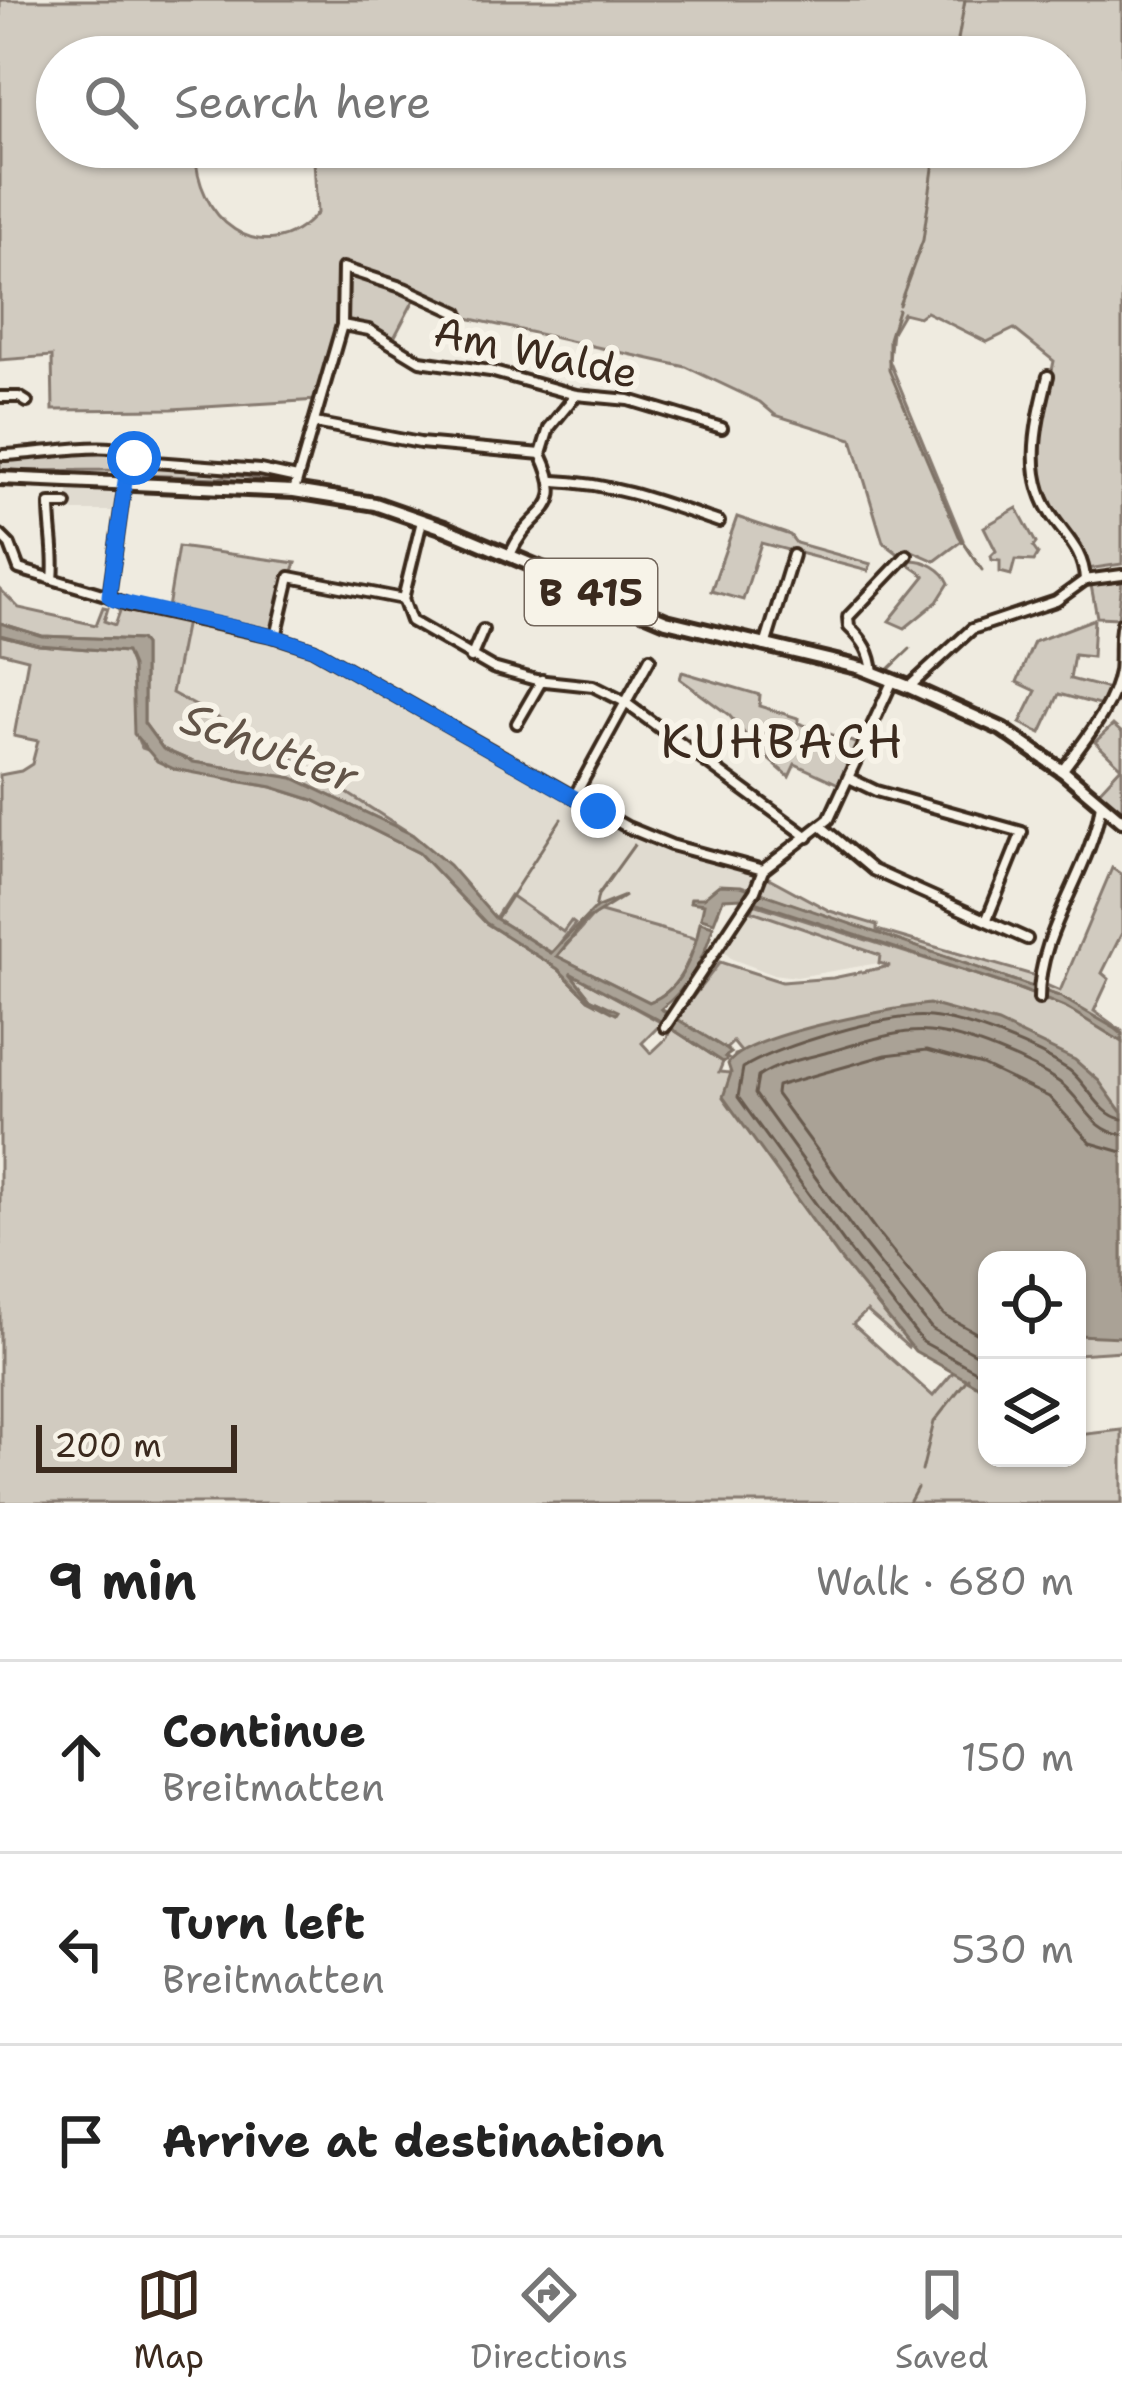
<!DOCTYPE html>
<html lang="en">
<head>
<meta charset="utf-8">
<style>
  :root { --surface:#fff; --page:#f2f2f2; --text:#222; --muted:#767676; --line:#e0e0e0; --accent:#3b2a1e }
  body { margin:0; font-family:"Shantell Sans",sans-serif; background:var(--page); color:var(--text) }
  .controls { position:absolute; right:36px; bottom:36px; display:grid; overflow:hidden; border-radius:24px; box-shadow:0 3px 9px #0004 }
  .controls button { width:108px; height:108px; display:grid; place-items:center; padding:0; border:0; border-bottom:3px solid var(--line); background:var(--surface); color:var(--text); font:60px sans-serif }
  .scale { position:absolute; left:36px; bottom:30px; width:201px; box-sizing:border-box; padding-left:12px; border:6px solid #3b2a1e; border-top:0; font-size:33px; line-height:42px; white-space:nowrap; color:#3b2a1e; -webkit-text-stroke:9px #f7f3e8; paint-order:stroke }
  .stop { position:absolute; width:36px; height:36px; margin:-27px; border:9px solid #1a73e8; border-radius:50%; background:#fff }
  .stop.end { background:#1a73e8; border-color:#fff; box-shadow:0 3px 12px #0008 }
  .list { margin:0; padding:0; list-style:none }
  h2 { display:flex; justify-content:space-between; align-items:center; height:156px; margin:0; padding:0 48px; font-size:51px }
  h2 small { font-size:39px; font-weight:400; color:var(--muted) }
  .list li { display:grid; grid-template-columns:78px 1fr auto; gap:36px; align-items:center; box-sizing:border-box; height:192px; padding:0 48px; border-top:3px solid var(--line) }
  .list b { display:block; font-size:45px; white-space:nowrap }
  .list p { margin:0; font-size:39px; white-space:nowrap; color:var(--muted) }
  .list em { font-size:39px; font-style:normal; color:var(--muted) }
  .icon { flex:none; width:66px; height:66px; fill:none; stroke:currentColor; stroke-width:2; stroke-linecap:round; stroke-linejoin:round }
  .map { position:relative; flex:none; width:1122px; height:1503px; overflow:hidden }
  .search { position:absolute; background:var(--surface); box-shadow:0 3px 9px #0004; left:36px; right:36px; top:36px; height:132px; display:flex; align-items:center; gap:30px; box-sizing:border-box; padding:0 42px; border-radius:66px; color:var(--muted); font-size:45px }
  .sheet { height:732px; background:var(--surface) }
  nav { display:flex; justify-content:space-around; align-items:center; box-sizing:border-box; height:168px; border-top:3px solid var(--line); background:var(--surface); font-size:33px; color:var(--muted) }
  nav a { display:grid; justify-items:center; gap:6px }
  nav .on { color:var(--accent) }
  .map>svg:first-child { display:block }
  .built { fill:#e0dbd0 }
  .green { fill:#d1cbc0; stroke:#867a6f; stroke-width:3; fill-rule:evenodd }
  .water { fill:#aaa296; stroke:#7e7266; stroke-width:3 }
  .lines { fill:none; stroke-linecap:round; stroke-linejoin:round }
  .shore { stroke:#675a4e; stroke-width:3 }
  .stream { stroke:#7e7266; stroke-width:3 }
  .minor-casing { stroke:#3b2a1e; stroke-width:16 }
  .major-casing { stroke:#3b2a1e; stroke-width:20 }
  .minor { stroke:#f7f3e8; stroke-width:8 }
  .major { stroke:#f7f3e8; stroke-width:10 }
  .route { stroke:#1a73e8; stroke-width:15 }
  .labels { text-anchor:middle; stroke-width:12; stroke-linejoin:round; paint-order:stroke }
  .shield { fill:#f7f3e8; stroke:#73665b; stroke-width:3 }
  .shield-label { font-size:39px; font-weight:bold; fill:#3b2a1e }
  .street-label { font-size:42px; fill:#3b2a1e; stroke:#f7f3e8 }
  .water-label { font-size:45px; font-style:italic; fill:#625448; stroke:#f7f3e8 }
  .quarter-label { font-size:48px; letter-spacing:3px; fill:#3b2a1e; stroke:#f7f3e8 }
</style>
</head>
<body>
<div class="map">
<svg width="1122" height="1503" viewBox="0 0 1122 1503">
  <rect width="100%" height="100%" fill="#efebe0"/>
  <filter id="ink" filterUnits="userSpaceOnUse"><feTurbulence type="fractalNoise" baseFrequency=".00833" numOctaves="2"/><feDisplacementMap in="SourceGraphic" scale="24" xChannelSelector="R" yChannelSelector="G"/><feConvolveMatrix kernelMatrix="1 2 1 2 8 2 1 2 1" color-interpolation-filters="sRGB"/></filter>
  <g filter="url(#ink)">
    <g class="built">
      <polygon points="67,489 110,491 116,497 115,511 73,511"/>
      <polygon points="186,621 272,639 315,653 568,801 571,798 626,829 767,877 759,893 725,884 703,898 691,899 704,904 697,939 597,911 625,897 595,908 575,924 570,921 564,933 511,895 495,918 449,865 413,835 289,756 171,693"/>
      <polygon points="747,910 881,955 879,963 797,977 772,974 732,959 720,948"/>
    </g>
    <g class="green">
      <path d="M0,0H1122V564L1087,569L1084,557L1048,503L1036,448L1054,361L1014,329L987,342L926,312L919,317L903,313L892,332L889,360L963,540L935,561L910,550L901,556L883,542L852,439L775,415L760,402L686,367L458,316L415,298L393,340L362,323L338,321L318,400L172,409L53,410L52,356L0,360ZM57,57H1065V147H305L314,160L317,213C262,276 192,216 196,147H57Z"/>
      <polygon points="102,449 119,454 118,470 0,471 0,458 50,458"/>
      <path d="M135,462L287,479L293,482C268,487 244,470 219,478L141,475L134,470Z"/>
      <polygon points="1017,508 1036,543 1033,547 1038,554 1034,561 1015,560 1011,575 1000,572 1000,561 992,560 991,556 996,551 984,527"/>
      <polygon points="737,517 790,535 796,543 871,564 868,571 761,543 743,600 711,591"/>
      <polygon points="178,547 296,563 293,571 285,574 274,631 168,608"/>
      <path d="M911,560C926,560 943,569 949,583L937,602L905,628L889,621L925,576L909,565Z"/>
      <polygon points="1122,582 1118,618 1097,617 1091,585"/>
      <polygon points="0,589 19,608 96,625 103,607 108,608 104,621 115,625 121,608 186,621 172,693 289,756 413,835 293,778 193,762 163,749 144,723 144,645 140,640 42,636 0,623"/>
      <polygon points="1094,619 1092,657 1074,655 1070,679 1109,689 1102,706 1059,694 1041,733 1020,723 1036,691 1017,682 1034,642"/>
      <path d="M0,635L39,645L126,652C143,679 124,718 142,748L236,781L272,787L313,800L419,853L486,923L558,969L588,999L614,1010L590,998L569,972L662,1023L642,1043L651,1053L667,1038L671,1028L723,1062L719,1072L730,1073L735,1055L742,1053L733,1042L726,1049L675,1020L720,962L782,982L833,978L890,966L879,963L880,955L752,911L754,904C817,924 880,944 942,964C1004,984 1070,1001 1122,1042V1351L1077,1354V1260H987L926,1302L908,1347L867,1311L853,1324L933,1396L987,1333V1458H1077V1435L1122,1430V1503H0V775L21,771L32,764L38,741L14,736L28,659L0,652Z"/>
      <polygon points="682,672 760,695 759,706 798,718 798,723 861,745 843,786 795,764 789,777 759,751 729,715 680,679"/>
      <polygon points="1113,725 1122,733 1122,813 1097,793 1121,767 1095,742"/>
      <polygon points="1112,868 1122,875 1122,933 1102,973 1109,979 1094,1011 1122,1031 1122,1034 1059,996 759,893 767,877 830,911 877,925 877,930 1043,978 1042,983 1060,991"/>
      <polygon points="510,895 563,932 571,921 575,924 552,953 495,918"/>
      <path d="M597,911L697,939C687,965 678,991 650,1002L557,956Z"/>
    </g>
    <g class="water">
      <path d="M0,623L42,636L140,640L144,645V723L163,749L193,762L293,778L413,835L449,865L495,918L551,953L595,908L625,896L585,921L557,956L649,1002C681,991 695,953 700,922L713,926C705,958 687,989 661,1009L726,1049L731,1053L725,1057L728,1059L723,1062L657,1019L570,973L590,998L618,1011L616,1014L588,999L558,969L486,923L419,853L313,800L272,787L174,769L157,761L134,734L132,666L126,652L39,645L0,635Z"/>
      <polygon points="719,885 741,886 1059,996 1116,1029 1122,1034 1122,1042 1067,1008 1017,988 743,898 723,899 714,922 701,918 704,904 690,902 691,898 703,898"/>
      <path d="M929,1004L998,1023L1075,1060L1099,1081L1122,1113V1337L1077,1335V1260H987V1391L915,1351L841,1260L723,1097L731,1073L728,1064C745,1035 888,1009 929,1004Z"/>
    </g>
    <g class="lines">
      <g class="shore">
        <polyline points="987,1339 944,1315 877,1232 776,1094 777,1086 886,1055 927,1050 982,1065 1049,1097 1091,1143 1122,1152"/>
        <path d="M987,1360L932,1329L863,1243L755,1094L758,1077C778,1063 804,1059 828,1052C859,1044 896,1029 929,1032C966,1035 1028,1061 1059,1082C1083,1098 1091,1132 1122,1134"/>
        <path d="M987,1377L923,1342L851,1252L738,1097L743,1068C777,1046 890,1013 930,1017C970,1021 1036,1048 1069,1070C1087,1083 1100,1116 1122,1119"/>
      </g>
      <g class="stream">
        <polyline points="955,57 965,0"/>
        <polyline points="899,305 923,240 936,147"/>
        <polyline points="898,310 889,339 889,370 959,536 982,570"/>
        <polyline points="887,671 910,649"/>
        <polyline points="595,909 598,895 634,845"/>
        <polyline points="497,918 561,819"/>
        <polyline points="922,1471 934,1422 968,1378"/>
        <polyline points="909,1503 917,1488"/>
      </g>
      <defs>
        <g id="minor">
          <polyline points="342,325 369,330 420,361 490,371 576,395 629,400 722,428"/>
          <path d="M1048,376C1036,426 1022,477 1056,522C1070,541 1084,555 1085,580"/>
          <polyline points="0,397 19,397 27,402"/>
          <polyline points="315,423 420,443 541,454"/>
          <path d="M3,455C33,455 99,442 122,450L128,460"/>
          <polyline points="297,478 260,470 128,460 109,596 128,605 276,637 313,649 627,827 671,845 763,870"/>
          <path d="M554,481C612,483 664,503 719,522"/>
          <polyline points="294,491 342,325 343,268 404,288 458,313"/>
          <polyline points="422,521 403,599 411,621 493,668 536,680 593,686 623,701 808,837"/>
          <polyline points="0,535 10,545 19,569 109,596"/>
          <path d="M510,555C531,504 571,517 541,454L549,428L576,395"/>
          <path d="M53,579C56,554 50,531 50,504H66"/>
          <polyline points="276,637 290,577 403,599"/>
          <polyline points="765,646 793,555"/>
          <polyline points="471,658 483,630"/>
          <path d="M873,673C871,652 864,641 849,627L848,617L907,555"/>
          <polyline points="909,687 972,629 1056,601 1085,580 1122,575"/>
          <polyline points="517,723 542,680"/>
          <path d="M1062,771C1083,742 1113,708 1119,671C1121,655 1118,640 1122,623"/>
          <polyline points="851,779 876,791 1022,832 987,919"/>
          <polyline points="574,797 650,658"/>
          <polyline points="822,827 873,870 1027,939"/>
          <path d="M1039,999C1038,931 1091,872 1101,804"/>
          <polyline points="665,1027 755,891 763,870 829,819 893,680"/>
        </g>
        <polyline id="major" points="0,478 294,491 375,504 444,528 666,621 861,668 909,687 1002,729 1064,772 1122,821"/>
      </defs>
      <use href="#minor" class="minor-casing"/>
      <use href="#major" class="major-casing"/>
      <use href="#minor" class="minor"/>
      <use href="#major" class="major"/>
    </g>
  </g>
  <g class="lines" filter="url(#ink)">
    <polyline class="route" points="134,458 128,460 109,596 114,600 277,637 313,649 598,811"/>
  </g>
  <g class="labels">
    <rect class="shield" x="525" y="559" width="132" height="66" rx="9"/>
    <g class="shield-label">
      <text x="591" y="606">B 415</text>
    </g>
    <g class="street-label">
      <text transform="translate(536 352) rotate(12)" y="15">Am Walde</text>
    </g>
    <g class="water-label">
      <text transform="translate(270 747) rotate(20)" y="16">Schutter</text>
    </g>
    <g class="quarter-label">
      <text x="783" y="758">KUHBACH</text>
    </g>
  </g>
</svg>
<div class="controls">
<button><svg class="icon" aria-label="locate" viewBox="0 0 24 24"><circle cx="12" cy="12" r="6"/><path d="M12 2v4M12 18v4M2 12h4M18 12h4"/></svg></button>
<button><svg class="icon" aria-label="layers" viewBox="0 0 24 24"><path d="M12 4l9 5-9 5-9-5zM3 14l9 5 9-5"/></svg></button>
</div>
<div class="scale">200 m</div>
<div class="stop" style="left:134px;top:458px"></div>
<div class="stop end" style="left:598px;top:811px"></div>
<div class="search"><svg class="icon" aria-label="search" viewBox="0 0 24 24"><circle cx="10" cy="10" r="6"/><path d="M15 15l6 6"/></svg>Search here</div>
</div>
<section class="sheet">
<h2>9 min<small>Walk · 680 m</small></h2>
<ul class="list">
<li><svg class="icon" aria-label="ahead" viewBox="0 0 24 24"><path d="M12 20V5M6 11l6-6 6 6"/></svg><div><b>Continue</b><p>Breitmatten</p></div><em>150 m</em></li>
<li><svg class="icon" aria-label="left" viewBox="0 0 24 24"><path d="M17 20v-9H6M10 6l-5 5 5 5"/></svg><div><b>Turn left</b><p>Breitmatten</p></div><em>530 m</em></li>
<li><svg class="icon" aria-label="arrive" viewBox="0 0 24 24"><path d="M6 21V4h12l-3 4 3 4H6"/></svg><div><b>Arrive at destination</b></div></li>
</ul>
</section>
<nav>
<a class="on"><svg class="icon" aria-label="map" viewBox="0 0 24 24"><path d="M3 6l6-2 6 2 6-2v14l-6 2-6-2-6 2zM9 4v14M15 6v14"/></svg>Map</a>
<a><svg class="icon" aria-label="directions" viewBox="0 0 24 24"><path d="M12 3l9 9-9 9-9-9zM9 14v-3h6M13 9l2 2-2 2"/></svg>Directions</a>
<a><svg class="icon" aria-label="saved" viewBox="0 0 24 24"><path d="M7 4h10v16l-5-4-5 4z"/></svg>Saved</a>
</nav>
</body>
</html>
